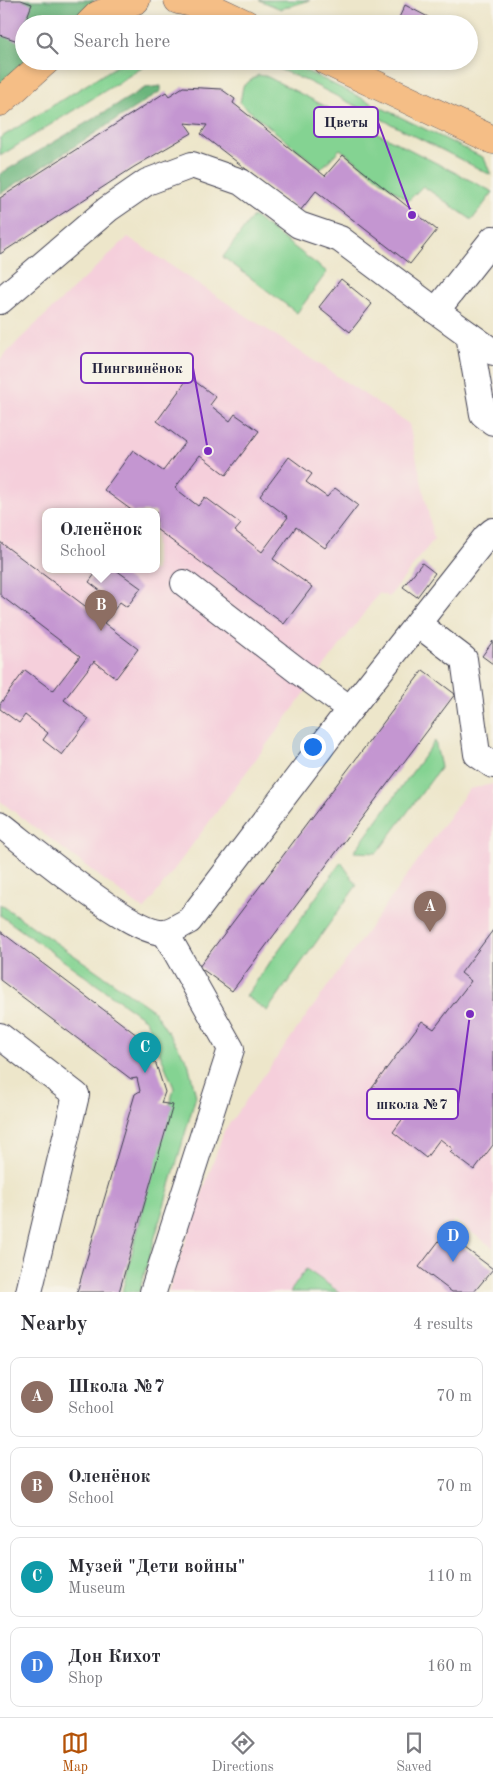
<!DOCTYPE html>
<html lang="en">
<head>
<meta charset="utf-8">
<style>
  :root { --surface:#fff; --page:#f2f2f3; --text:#2b2b33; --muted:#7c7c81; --line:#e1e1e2; --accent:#b45309 }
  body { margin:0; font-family:"Old Standard TT",serif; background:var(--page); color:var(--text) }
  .you { position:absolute; left:312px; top:746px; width:18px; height:18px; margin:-12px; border:4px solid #fff; border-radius:50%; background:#1a73e8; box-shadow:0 0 0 8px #1a73e833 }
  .badge { display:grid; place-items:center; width:32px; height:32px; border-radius:50%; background:var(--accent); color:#fff; font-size:16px; font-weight:700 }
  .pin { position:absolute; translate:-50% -41px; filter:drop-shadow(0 1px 2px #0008) }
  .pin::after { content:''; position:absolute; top:26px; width:18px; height:15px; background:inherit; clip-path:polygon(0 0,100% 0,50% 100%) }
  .popup { position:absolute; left:42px; top:508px; width:118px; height:65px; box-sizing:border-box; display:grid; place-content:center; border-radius:10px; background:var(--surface); filter:drop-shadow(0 1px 4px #0005); font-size:16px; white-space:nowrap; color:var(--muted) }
  .popup b { font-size:19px; color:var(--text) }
  .popup::after { content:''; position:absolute; left:50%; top:100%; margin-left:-10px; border:10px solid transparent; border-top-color:var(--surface) }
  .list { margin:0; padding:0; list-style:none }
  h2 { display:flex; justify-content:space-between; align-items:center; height:65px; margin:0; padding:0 20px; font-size:21px }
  h2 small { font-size:16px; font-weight:400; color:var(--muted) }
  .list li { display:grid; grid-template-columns:32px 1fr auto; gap:15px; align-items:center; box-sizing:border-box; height:80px; margin:0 10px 10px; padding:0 10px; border:1px solid var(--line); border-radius:10px }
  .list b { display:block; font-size:19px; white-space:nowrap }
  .list p { margin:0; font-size:16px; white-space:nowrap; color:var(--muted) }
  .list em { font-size:16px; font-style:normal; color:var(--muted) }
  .icon { flex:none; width:28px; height:28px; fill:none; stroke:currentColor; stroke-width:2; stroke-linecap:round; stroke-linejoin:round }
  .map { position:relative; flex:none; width:493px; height:1292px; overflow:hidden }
  .search { position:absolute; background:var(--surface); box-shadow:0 2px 8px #0003; left:15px; right:15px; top:15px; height:55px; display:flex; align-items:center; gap:12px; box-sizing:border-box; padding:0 18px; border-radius:28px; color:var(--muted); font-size:19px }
  .sheet { height:425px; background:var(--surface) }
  nav { display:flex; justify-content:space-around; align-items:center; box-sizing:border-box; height:70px; border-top:1px solid var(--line); background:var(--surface); font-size:14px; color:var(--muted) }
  nav a { display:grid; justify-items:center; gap:2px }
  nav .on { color:var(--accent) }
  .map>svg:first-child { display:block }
  .built { fill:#f5cfdb; fill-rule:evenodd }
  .green { fill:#84d392; stroke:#537a66 }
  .forest { fill:#6bb57c; stroke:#466c5c }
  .building { fill:#c496d1 }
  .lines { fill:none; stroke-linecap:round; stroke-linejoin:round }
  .minor-casing { stroke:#403f50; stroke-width:28 }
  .major-casing { stroke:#403f50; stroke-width:29 }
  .minor { stroke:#fff; stroke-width:26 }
  .major { stroke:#f5be86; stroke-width:28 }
  .leader { fill:none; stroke:#7b2cbf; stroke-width:2 }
  .callout-dot { fill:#7b2cbf; stroke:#f7f3e8; stroke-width:2 }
  .callout { fill:#f7f3e8; stroke:#7b2cbf; stroke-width:2 }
  .callout-label { font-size:15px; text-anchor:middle; font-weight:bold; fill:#22223b }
</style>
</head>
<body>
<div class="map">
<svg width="493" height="1292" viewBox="0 0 493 1292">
  <rect width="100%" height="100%" fill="#f7f3e8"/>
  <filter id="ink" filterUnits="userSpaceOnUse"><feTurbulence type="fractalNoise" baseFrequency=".02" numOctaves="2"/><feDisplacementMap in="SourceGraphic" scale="10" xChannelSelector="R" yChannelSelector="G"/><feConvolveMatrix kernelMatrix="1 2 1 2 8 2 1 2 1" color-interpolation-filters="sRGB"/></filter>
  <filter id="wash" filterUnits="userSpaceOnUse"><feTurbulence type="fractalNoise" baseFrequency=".0096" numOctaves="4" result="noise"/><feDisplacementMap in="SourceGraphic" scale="20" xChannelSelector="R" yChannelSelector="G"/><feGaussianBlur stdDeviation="1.12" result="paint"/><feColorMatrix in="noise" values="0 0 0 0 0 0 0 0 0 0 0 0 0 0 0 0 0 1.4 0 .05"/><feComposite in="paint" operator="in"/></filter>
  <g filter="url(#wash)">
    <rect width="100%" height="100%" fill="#ede6ca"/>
    <g class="built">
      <path d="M128,237L409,424L434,539L389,597L379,593L144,910L0,801V360L20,339ZM46,512H156V570H46Z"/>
      <polygon points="493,784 493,1248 455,1220 419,1267 452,1292 168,1292 224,1131 469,789"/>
    </g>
    <g class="green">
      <polygon points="259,0 310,0 281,9"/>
      <polygon points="125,61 153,61 0,156 0,138"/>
      <polygon points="197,61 286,61 484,158 491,175 309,82 267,64"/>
      <polygon points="258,75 266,76 493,192 472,220 423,186 408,201 340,149 321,169 240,103 243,86"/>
      <polygon points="253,216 327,272 297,313 223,257"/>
      <polygon points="435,741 441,767 377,853 354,852"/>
      <polygon points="341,862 357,885 267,1011 246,996"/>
      <polygon points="0,904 153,1010 188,1062 196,1096 139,1292 122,1292 174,1088 146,1020 0,915"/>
      <polygon points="306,1269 339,1292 290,1292"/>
    </g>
    <g class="forest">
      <polygon points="0,0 95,0 71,24 24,24 24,61 30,61 0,88"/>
      <polygon points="161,86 161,91 0,194 0,174 145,88"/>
    </g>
    <g id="blocks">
      <g class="building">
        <polygon points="0,0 21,0 32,4 18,41 0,35"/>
        <polygon points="405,5 428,17 424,24 396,24"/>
        <polygon points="183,87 221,89 235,99 233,103 325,176 343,155 437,230 410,264 316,191 300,211 201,134 207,125 185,123 192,133 134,167 0,254 0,198 166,92 169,96"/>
        <polygon points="341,279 372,304 350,332 319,307"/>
        <polygon points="189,377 216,397 210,405 230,421 235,414 259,431 226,475 200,455 175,488 198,506 205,497 241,524 235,531 262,552 288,517 260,496 289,457 312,474 306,482 327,497 335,488 358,505 325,548 296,527 273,559 312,587 284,624 156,529 156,512 134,512 104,490 133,450 163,471 185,442 157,421"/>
        <polygon points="0,542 89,609 102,592 89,582 98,570 116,570 141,588 127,607 120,602 104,623 138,649 116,678 94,661 64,700 89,719 62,755 43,740 48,733 25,715 19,723 0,709 0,704 25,670 53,691 80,656 0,595"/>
        <polygon points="422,563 435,573 417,597 403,587"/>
        <polygon points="493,641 493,664 482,656"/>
        <polygon points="423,670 455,694 232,991 199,967"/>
        <polygon points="493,930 493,1145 474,1170 450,1152 453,1149 440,1139 426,1158 393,1132 407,1113 393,1102 390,1107 369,1092 422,1021 434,1029 471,981 461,973"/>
        <polygon points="0,931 154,1048 147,1057 156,1064 165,1092 161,1103 173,1105 119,1292 77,1292 135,1094 140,1091 137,1078 131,1079 0,980"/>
        <polygon points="445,1233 493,1269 474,1292 452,1292 419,1267"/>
      </g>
    </g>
  </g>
  <g filter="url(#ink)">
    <use href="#blocks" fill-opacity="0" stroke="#403f50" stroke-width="1"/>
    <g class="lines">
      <defs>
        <g id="minor">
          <polyline points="0,301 108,209 147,182 192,165 241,182 299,225 340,239 436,311 493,239"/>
          <polyline points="436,311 493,352"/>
          <polyline points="469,335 483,414 493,422"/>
          <polyline points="184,583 298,671 350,709"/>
          <polyline points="418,624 464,659 477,754 493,765"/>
          <path d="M0,824C29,846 134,936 165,932C173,931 182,924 189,921L350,709L486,537L493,531"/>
          <polyline points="0,1036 76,1095 29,1292"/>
          <polyline points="153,1292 231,1049 165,932"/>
        </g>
        <g id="major">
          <polyline points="178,0 208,6 246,24"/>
          <polyline points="89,24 98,15 136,0"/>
          <polyline points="326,61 493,140"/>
          <polyline points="0,102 46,61"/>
        </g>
      </defs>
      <use href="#minor" class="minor-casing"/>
      <use href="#major" class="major-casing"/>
      <use href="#minor" class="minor"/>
      <use href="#major" class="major"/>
    </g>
  </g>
  <path class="leader" d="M412 215L378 122M208 451L193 368M470 1014L458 1104"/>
  <g class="callout-dot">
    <circle cx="412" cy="215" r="5"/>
    <circle cx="208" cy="451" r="5"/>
    <circle cx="470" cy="1014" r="5"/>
  </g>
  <g class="callout">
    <rect x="314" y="107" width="64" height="30" rx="5"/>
    <rect x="81" y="353" width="112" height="30" rx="5"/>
    <rect x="367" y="1089" width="91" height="30" rx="5"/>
  </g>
  <g class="callout-label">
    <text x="346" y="127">Цветы</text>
    <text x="137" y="373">Пингвинёнок</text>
    <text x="412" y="1109">школа №7</text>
  </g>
</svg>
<div class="you"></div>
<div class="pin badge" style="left:430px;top:932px;background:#8d6e63">A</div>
<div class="pin badge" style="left:101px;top:631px;background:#8d6e63">B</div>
<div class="popup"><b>Оленёнок</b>School</div>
<div class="pin badge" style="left:145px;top:1073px;background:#0f9aa8">C</div>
<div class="pin badge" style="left:453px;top:1262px;background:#3f7fe0">D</div>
<div class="search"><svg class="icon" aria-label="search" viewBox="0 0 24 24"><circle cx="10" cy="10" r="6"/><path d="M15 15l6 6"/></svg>Search here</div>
</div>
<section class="sheet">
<h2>Nearby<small>4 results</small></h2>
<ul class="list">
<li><span class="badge" style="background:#8d6e63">A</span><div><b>Школа №7</b><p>School</p></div><em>70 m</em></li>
<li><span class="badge" style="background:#8d6e63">B</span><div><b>Оленёнок</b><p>School</p></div><em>70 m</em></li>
<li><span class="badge" style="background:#0f9aa8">C</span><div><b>Музей &quot;Дети войны&quot;</b><p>Museum</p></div><em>110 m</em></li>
<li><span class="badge" style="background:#3f7fe0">D</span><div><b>Дон Кихот</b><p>Shop</p></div><em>160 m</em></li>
</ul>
</section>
<nav>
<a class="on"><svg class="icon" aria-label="map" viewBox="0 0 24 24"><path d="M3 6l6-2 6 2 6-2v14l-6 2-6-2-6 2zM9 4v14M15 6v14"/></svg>Map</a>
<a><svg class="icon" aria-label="directions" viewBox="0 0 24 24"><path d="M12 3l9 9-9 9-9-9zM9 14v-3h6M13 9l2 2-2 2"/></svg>Directions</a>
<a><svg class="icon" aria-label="saved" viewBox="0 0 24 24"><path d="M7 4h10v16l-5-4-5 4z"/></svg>Saved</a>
</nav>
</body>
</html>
